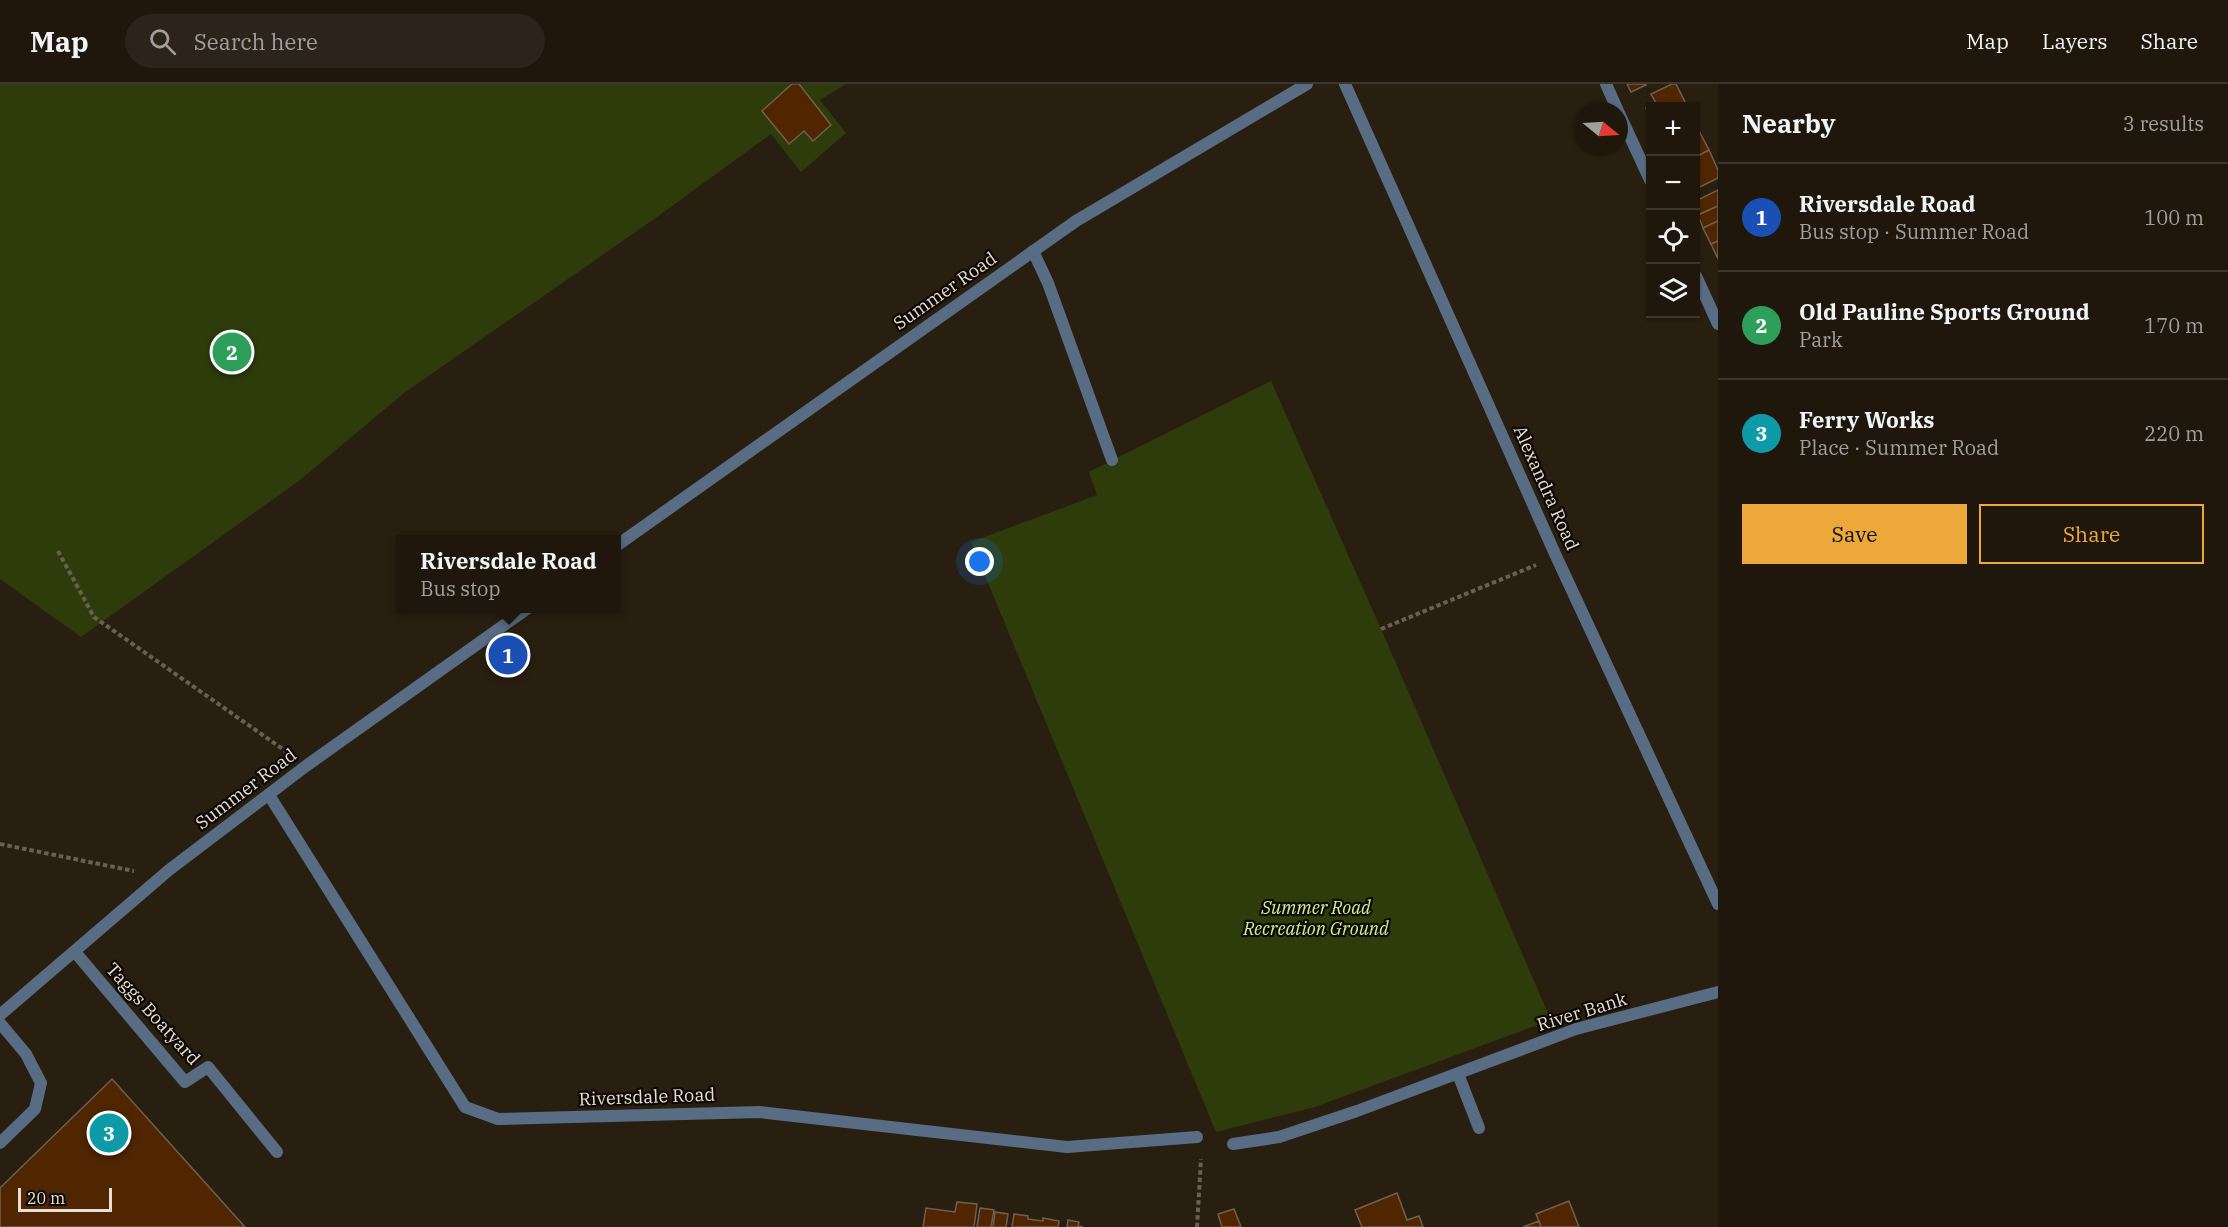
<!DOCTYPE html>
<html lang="en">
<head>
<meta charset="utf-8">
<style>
  :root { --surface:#1f170c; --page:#2c241a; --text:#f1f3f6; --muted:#a19f9d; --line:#3c362d; --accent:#eca93a }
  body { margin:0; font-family:"IBM Plex Serif",serif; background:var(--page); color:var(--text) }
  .controls { position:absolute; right:18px; top:18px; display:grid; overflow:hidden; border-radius:0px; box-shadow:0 2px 4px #0004 }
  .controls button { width:54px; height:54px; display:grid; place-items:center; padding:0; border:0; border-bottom:2px solid var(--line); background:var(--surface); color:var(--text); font:30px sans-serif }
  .compass { position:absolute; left:1574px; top:18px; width:54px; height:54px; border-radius:50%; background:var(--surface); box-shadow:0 2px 4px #0004; rotate:108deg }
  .scale { position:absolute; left:18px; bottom:15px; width:94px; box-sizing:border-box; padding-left:6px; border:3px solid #e6dfd5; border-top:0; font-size:16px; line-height:21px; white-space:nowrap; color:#e6dfd5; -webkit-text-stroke:4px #0e0904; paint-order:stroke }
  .you { position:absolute; left:980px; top:478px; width:21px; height:21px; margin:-15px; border:4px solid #fff; border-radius:50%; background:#1a73e8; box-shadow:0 0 0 9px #1a73e833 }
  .badge { display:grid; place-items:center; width:39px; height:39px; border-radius:50%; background:var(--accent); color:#fff; font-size:20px; font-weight:700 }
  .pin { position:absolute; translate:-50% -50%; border:3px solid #fff; box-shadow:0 2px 6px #0006 }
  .popup { position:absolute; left:396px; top:451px; width:225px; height:78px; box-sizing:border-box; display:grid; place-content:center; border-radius:0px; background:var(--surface); filter:drop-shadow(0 2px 4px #0005); font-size:20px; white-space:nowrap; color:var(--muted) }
  .popup b { font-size:22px; color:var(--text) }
  .popup::after { content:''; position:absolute; left:50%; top:100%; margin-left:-12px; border:12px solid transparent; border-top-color:var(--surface) }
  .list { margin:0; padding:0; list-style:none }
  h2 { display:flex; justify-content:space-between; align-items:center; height:78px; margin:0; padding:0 24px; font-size:26px }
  h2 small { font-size:20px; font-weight:400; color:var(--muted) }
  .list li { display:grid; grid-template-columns:39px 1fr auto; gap:18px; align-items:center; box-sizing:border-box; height:108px; padding:0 24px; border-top:2px solid var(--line) }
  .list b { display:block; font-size:22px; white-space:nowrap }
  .list p { margin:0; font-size:20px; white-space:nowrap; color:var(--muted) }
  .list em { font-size:20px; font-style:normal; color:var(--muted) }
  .actions { display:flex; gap:12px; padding:18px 24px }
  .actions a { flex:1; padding:14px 0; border:2px solid var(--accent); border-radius:0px; text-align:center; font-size:21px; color:var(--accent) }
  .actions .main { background:var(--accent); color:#111 }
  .icon { flex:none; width:33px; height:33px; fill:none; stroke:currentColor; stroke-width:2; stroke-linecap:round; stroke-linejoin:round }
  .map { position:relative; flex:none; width:1718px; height:1143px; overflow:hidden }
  header { display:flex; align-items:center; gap:36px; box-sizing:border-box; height:84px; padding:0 30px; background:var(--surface); border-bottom:2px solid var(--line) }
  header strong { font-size:28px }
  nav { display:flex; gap:33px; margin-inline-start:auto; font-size:21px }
  .search { width:420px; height:54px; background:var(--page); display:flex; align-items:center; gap:15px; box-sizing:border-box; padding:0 21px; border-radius:33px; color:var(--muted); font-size:22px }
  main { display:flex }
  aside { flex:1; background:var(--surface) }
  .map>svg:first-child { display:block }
  .green { fill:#2e3c0b }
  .building { fill:#4f2600; stroke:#705f52; stroke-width:1.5 }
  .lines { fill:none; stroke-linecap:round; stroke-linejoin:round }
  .path { stroke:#696053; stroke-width:4; stroke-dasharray:4.5 3; stroke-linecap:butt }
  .service { stroke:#586d84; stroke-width:12 }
  .minor { stroke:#586d84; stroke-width:12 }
  .tertiary { stroke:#586d84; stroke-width:12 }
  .labels { text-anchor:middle; stroke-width:4.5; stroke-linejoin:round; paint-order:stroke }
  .street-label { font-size:18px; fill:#e6dfd5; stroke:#0e0904 }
  .park-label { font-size:18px; font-style:italic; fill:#cff190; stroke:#0e0904 }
</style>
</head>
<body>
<header>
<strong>Map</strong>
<div class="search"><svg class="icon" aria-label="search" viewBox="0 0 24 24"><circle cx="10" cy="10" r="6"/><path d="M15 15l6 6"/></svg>Search here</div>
<nav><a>Map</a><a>Layers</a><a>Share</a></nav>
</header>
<main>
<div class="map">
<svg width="1718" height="1143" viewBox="0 0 1718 1143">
  <rect width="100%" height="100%" fill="#291f10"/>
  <g class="green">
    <polygon points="0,0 846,0 820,16 846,49 801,88 771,50 657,133 404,309 300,396 81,553 0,495"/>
    <polygon points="1271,297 1381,545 1551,936 1315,1023 1216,1048 971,458 1097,411 1089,388"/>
  </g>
  <g class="building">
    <polygon points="792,0 799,0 831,41 813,57 804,47 789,60 762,27"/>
    <polygon points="1627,0 1646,0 1646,1 1631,8"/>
    <polygon points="1672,0 1676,0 1687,22 1650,22 1650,34 1646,24 1656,19 1651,10"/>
    <polygon points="1698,45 1709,66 1696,73 1696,46"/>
    <polygon points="1709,66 1718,86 1718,94 1696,105 1696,73"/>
    <polygon points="1718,106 1718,122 1698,131 1696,117"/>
    <polygon points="1718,122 1718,137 1703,144 1698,131"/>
    <polygon points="1718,137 1718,157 1711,160 1703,144"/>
    <polygon points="1718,157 1718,175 1711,160"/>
    <polygon points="112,995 245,1143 0,1143 0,1104"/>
    <polygon points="1397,1109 1407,1136 1419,1132 1423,1143 1362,1143 1355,1126"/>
    <polygon points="1569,1117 1579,1143 1541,1143 1536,1130"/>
    <polygon points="957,1118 977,1120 974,1143 923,1143 926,1124 955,1128"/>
    <polygon points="980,1124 994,1126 991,1143 977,1143"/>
    <polygon points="1234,1125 1241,1143 1222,1143 1218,1130"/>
    <polygon points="995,1128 1008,1130 1006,1143 993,1143"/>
    <polygon points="1014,1130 1028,1132 1028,1135 1043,1137 1043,1134 1059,1137 1058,1143 1012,1143"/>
    <polygon points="1068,1136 1079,1138 1078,1142 1083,1143 1067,1143"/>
    <polygon points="1539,1137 1541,1143 1523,1143"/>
  </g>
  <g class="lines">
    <g class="path">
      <polyline points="58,467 94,533 287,668"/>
      <polyline points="1381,545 1536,481"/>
      <polyline points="0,760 134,787"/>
      <polyline points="1197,1143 1201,1075"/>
    </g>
    <g class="service">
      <polyline points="1033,167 1048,199 1112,376"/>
      <polyline points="75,868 185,998 208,983 277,1068"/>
      <polyline points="0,939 26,970 41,999 35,1025 0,1059"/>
      <polyline points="1458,990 1479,1044"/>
    </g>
    <g class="minor">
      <polyline points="1345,0 1556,472 1718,820"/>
      <polyline points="1606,0 1618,27"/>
      <polyline points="1619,29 1650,96"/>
      <polyline points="1696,192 1718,240"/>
      <polyline points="269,711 465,1023 498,1035 759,1028 1067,1063 1197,1053"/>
      <polyline points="1233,1060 1279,1053 1357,1027 1576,945 1718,908"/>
    </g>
    <g class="tertiary">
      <polyline points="616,462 1076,137 1307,0"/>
      <polyline points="0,931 169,786 306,682 528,524"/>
    </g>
  </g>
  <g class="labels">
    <g class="street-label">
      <text transform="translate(945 207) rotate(-35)" y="6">Summer Road</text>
      <text transform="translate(1546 404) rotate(66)" y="6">Alexandra Road</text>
      <text transform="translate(246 705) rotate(-37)" y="6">Summer Road</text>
      <text transform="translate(1582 928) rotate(-17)" y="6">River Bank</text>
      <text transform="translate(153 930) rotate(48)" y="6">Taggs Boatyard</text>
      <text transform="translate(647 1013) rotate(-2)" y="6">Riversdale Road</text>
    </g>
    <g class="park-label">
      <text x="1316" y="830">Summer Road<tspan x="1316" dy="21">Recreation Ground</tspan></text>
    </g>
  </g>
</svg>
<div class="controls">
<button>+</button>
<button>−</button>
<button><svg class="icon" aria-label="locate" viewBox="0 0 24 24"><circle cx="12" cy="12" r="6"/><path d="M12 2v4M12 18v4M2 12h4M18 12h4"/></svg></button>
<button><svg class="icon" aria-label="layers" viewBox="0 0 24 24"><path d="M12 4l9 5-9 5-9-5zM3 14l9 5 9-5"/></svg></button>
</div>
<svg class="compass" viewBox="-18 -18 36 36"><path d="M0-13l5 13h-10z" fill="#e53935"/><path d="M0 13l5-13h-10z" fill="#a19f9d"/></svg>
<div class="scale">20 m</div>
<div class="you"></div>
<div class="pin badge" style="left:508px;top:571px;background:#1a4fb4">1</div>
<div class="popup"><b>Riversdale Road</b>Bus stop</div>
<div class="pin badge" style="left:232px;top:268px;background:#2e9e5b">2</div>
<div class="pin badge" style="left:109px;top:1049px;background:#0f9aa8">3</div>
</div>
<aside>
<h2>Nearby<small>3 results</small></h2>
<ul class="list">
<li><span class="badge" style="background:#1a4fb4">1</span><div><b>Riversdale Road</b><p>Bus stop · Summer Road</p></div><em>100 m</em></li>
<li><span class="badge" style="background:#2e9e5b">2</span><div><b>Old Pauline Sports Ground</b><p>Park</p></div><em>170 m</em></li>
<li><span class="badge" style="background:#0f9aa8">3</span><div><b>Ferry Works</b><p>Place · Summer Road</p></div><em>220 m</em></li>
</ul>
<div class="actions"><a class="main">Save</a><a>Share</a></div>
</aside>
</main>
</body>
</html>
